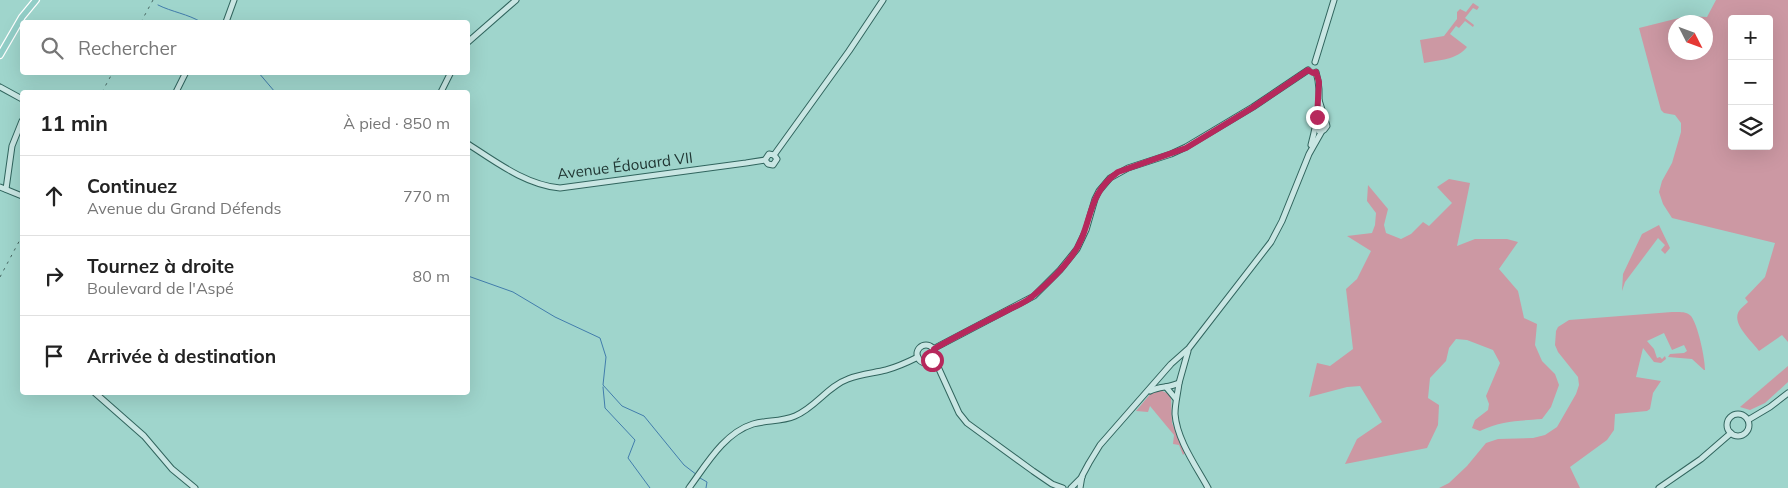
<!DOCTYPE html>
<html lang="fr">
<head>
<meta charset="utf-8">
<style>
  :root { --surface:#fff; --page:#f6f6f6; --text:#222; --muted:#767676; --line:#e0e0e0 }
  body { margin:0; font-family:Mulish,sans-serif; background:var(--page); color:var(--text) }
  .controls { position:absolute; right:15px; top:15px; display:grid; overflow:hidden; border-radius:5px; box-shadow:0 5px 20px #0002 }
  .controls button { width:45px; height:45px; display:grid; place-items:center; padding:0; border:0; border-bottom:1px solid var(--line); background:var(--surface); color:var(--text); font:25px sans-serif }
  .compass { position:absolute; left:1668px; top:15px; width:45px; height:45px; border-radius:50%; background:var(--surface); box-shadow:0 5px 20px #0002; rotate:132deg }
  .stop { position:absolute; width:15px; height:15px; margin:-11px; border:4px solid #b6285c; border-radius:50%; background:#fff }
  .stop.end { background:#b6285c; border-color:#fff; box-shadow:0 1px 5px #0008 }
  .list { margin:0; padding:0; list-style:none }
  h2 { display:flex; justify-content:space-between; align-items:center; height:65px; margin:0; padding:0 20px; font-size:21px }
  h2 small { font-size:16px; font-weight:400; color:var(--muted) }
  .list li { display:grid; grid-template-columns:32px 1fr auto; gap:15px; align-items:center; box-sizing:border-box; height:80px; padding:0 20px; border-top:1px solid var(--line) }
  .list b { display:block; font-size:19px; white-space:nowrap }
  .list p { margin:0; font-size:16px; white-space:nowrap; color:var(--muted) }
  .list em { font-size:16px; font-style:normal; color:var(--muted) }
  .icon { flex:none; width:28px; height:28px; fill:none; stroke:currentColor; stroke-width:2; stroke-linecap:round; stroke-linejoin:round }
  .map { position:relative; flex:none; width:1788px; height:488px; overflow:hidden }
  .search { position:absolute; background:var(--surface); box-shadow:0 5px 20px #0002; left:20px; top:20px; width:450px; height:55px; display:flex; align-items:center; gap:12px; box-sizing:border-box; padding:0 18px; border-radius:5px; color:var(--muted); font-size:19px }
  .panel { position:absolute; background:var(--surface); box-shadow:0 5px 20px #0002; left:20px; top:90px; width:450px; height:305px; border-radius:5px }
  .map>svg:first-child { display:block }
  .green { fill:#cc98a3; fill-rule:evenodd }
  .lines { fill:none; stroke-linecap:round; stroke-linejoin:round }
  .stream { stroke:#427dac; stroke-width:1 }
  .secondary-casing { stroke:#31655e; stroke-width:7 }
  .primary-casing { stroke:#fff; stroke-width:8 }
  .secondary { stroke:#c9e6e3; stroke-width:5 }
  .primary { stroke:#92cec7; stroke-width:5.5 }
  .rail { stroke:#466661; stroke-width:1; stroke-dasharray:2.5 5; stroke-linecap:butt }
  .route { stroke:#b6285c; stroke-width:6 }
  .labels { text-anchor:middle; stroke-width:5; stroke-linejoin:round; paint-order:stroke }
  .street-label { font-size:15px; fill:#203633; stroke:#9fd5cc }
</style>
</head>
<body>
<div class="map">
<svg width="1788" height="488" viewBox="0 0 1788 488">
  <rect width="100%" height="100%" fill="#9fd5cc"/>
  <g class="green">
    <path d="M1716,0H1788V342L1782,335L1759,351C1752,341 1731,324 1739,311C1741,308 1745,305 1748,302L1745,298L1765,277L1775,243L1672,218L1663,204L1659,192L1662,181L1672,163L1681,132V123L1675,115L1664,113L1661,110L1639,28L1687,16L1707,17ZM1732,19H1769V146H1732ZM1706,22V52H1676V22Z"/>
    <path d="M1473,3L1479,7L1477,10L1473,8L1465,18L1474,25L1473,27L1465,21L1459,28L1456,26L1450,34L1467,47C1457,60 1439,60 1424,63L1420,40L1444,36L1457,19V12L1460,9L1466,12Z"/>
    <path d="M1449,179L1470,183L1457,246L1475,239H1507L1518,242L1499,269L1518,291L1524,318L1537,324L1535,345L1542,361L1555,374L1559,385L1551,407L1542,419C1518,421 1503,420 1480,431L1472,428L1475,420L1488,410L1489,404L1486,396L1500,363L1493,350L1467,340L1456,339L1449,348L1446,361L1430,378L1428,398L1439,405L1438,425L1427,448L1345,464L1357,439L1382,422L1360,386L1347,387L1309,397L1317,363L1330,366L1353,349L1346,289L1357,279L1371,251L1347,236L1372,233L1375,225L1376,213L1367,201L1368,185L1388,209L1384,225L1386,233L1401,239L1411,234L1423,222L1429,226L1452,203L1437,187Z"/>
    <polygon points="1659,225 1670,248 1665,254 1661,250 1665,245 1658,238 1625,282 1622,291 1623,274 1642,234"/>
    <path d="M1672,312C1678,312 1687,311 1691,316C1698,325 1705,358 1705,370H1704L1692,359L1668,357L1670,354L1684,353L1687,351L1684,345L1672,350L1664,333L1647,341L1654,349L1657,358L1660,357L1662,359L1665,356L1666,359L1661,363L1654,362L1643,348L1636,377L1661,381L1653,393L1650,409L1647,411L1615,414L1614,430L1607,440L1570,467L1580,488H1439L1449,483L1467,466L1486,443L1498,439L1533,438L1545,435L1557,427L1576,394L1579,385L1578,377L1558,352L1555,345L1556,331L1558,327L1569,320Z"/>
    <polygon points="1788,366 1788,382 1765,403 1750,410 1740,407"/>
    <polygon points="1160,390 1169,394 1171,397 1172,423 1185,453 1183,455 1179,445 1173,444 1174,435 1150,406 1148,412 1136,411 1151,393"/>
  </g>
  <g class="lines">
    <g class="stream">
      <path d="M158,5C172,12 188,14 201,22"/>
      <polyline points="258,72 275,92"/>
      <polyline points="468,276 513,292 555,317 600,338 606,357 603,385 622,406 644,416 684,465 697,475"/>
      <polyline points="603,387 605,408 635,440 628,458 650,488"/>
      <polyline points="700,478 707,482 706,488"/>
    </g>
    <defs>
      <g id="secondary">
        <polyline points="226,22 234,0"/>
        <polyline points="468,42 516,0"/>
        <polyline points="1315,62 1334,0"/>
        <polyline points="0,87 22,99"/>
        <polyline points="176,92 186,72"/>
        <polyline points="441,92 451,72"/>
        <polyline points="1319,100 1327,126 1324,130 1319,131"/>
        <path d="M468,144C496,162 526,185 560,188L746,163L765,160L769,154L774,155"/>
        <path d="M1311,145C1317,122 1323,95 1316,72"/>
        <polyline points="774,155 849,51 883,0"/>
        <polyline points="765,160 768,164 773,165 777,159 774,155"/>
        <polyline points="0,187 22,196"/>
        <polyline points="6,189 12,146 22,121"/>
        <circle cx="926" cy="354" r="9"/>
        <polyline points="933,349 1034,296 1060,270 1077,249 1086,230 1095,199 1099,191 1110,178 1128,168 1171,154 1186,147 1253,107 1308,70"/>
        <polyline points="934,358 959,413 967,423 1033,471 1052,484 1063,488"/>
        <path d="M1179,383C1178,393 1175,403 1175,414C1177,440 1196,466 1208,488"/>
        <polyline points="1166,387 1176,399"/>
        <path d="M1150,391C1160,386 1169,388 1179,383L1188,351"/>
        <polyline points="94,392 144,436 172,469 195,488"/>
        <circle cx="1738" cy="425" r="11"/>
        <polyline points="1748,420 1770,407 1788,393"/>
        <path d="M689,488C706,465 724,433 753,424C767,420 781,422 795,416C815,408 828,386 848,379C860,374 874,373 886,370C897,367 908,362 918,357"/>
        <polyline points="1071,488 1082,477"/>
        <polyline points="1080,488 1082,476 1089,463 1100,445 1171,364 1189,348 1271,242 1282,221 1309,154 1322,131"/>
        <polyline points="1659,488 1701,459 1731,433"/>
      </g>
      <polyline id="primary" points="0,55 22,17 36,0"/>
    </defs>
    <use href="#secondary" class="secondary-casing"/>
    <use href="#primary" class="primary-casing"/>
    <use href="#secondary" class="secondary"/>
    <use href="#primary" class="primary"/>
    <g class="rail">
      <polyline points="141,22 153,0"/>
      <polyline points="102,92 113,72"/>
      <polyline points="0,277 22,236"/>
    </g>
  </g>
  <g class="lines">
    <path class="route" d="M932,360L935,354L934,349C958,335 983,323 1008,310C1016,306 1027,302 1034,295C1047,284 1061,271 1071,257C1094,227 1084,196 1118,172L1186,148L1252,108L1308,70L1313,73L1316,72L1319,82L1317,117"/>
  </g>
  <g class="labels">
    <g class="street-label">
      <text transform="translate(625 166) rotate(-7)" y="5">Avenue Édouard VII</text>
    </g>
  </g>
</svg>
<div class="controls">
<button>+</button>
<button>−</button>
<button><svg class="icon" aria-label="layers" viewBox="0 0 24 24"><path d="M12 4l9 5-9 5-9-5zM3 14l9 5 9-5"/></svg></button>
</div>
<svg class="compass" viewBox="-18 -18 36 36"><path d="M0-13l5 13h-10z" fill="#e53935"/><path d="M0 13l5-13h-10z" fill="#767676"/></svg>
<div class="stop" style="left:932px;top:360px"></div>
<div class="stop end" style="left:1317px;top:117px"></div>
<div class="search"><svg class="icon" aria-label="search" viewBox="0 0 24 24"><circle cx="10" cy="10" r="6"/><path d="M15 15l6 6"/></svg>Rechercher</div>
<section class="panel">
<h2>11 min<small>À pied · 850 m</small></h2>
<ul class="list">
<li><svg class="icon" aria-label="ahead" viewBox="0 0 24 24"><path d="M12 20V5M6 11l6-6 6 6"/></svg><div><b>Continuez</b><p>Avenue du Grand Défends</p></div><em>770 m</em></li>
<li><svg class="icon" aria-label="right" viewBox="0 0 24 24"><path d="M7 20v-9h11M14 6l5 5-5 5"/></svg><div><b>Tournez à droite</b><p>Boulevard de l'Aspé</p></div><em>80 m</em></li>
<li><svg class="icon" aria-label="arrive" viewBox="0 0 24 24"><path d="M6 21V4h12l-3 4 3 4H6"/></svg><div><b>Arrivée à destination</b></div></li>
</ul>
</section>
</div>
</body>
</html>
